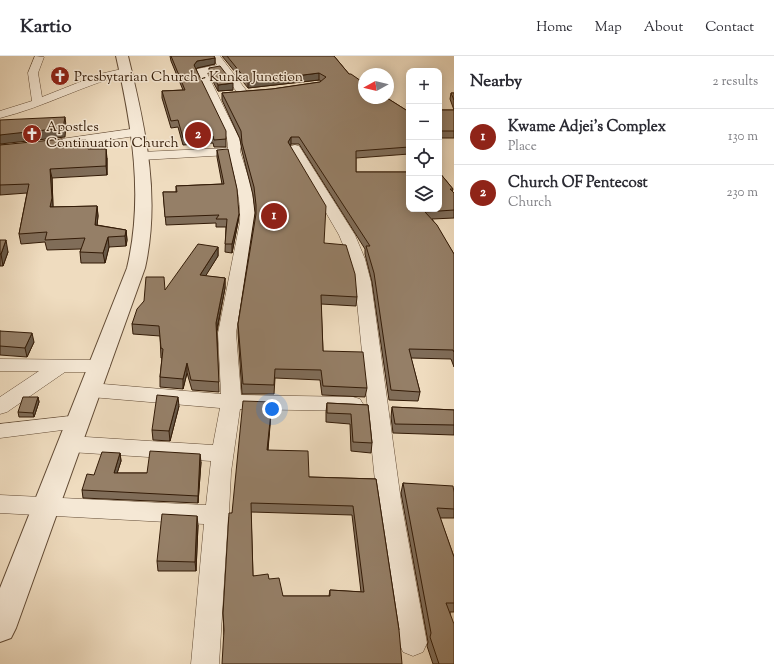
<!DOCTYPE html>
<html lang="en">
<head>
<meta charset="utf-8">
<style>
  :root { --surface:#fff; --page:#f7f7f7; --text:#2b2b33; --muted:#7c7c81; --line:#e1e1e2; --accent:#8f2418 }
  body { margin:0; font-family:"Sorts Mill Goudy",serif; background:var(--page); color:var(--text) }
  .controls { position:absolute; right:12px; top:12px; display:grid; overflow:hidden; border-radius:8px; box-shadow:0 2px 10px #0003 }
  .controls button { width:36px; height:36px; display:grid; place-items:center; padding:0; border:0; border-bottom:1px solid var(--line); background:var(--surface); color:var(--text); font:20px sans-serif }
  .compass { position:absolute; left:358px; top:12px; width:36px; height:36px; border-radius:50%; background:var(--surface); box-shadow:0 2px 10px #0003; rotate:262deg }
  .you { position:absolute; left:272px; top:353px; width:14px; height:14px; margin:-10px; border:3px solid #fff; border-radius:50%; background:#1a73e8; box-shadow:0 0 0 6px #1a73e833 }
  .badge { display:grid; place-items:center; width:26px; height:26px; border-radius:50%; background:var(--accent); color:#fff; font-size:13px; font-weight:700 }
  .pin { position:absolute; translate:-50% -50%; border:2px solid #fff; box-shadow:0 1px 4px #0006 }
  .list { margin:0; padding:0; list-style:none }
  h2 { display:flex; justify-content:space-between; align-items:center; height:52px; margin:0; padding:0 16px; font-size:17px }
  h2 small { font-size:13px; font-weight:400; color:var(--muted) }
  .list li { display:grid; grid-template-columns:26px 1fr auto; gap:12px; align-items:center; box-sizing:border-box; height:56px; padding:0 16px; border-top:1px solid var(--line) }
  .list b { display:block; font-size:15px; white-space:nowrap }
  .list p { margin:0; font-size:13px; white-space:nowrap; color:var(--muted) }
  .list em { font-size:13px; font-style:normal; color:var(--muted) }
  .icon { flex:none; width:22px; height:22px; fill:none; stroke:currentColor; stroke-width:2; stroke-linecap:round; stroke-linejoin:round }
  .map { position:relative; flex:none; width:454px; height:608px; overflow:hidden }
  header { display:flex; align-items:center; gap:24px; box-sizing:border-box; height:56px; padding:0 20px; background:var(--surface); border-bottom:1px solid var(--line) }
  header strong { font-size:19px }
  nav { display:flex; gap:22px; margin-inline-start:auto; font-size:14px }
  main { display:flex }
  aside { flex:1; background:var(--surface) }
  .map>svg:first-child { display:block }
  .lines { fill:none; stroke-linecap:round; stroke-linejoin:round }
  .minor-casing { stroke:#624b35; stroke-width:1 }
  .tertiary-casing { stroke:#624b35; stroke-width:2 }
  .minor { fill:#f5e8d5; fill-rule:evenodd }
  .tertiary { fill:#f5e8d5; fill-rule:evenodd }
  .wall { fill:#806d59; stroke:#331b07; fill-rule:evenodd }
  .shaded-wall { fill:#685948; stroke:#331b07 }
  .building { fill:#957f67; stroke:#331b07; fill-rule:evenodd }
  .labels { text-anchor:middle; stroke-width:3; stroke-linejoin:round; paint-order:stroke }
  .far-poi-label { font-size:14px; fill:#331b07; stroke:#f5e8d5; text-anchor:start }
</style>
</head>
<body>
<header>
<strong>Kartio</strong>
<nav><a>Home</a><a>Map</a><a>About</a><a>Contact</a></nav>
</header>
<main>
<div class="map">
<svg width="454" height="608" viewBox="0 0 454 608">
  <rect width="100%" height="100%" fill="#efdcbf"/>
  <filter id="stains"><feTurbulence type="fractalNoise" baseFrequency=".005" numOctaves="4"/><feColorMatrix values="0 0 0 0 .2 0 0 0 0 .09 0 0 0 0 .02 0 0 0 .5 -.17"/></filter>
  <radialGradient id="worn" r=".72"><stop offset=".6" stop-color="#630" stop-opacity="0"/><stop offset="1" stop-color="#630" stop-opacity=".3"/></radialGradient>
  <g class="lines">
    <defs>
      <g id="minor">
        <path d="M35,0L44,1L38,17L42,41L100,18L126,12L131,15L130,17C85,28 45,51 0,62V55L32,45L28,17Z"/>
        <path d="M212,0H220L249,38L244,41L240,40L221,15L207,17L239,82L241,90L240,95L251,130L255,156L254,166L236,277L241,339L353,341L360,343L363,348L360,353L353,355L240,353L231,416L229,457L230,459L228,462L219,608H191L204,468L0,457V439L206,449L211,405L70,396L62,393L59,388L62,383L70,380L213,389L220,352L91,341L84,339L81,334L84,329L91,327L221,338L218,277L240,166C241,142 235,122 229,99L141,104L136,103L135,100L136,97L141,96L228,92L227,82L196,15L197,13L217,9Z"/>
        <polygon points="138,72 142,73 144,76 142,79 61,91 57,90 55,87 57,84 61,83"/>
        <polygon points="295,89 299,90 301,93 355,179 365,203 371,226 401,445 427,587 423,596 413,600 403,596 399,587 377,445 355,226 349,203 339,179 289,93 291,90"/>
        <polygon points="0,303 100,304 107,306 110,310 107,314 100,316 65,316 7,356 0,358 0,341 39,315 0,315"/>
        <polygon points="79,359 86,361 89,366 86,371 0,382 0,368"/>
      </g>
      <path id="tertiary" d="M116,0H128C145,70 161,140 145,212L16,572L11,582L0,586V532L127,212C144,141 132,70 116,0Z"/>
    </defs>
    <use href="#minor" class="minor-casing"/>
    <use href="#tertiary" class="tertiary-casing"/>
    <use href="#minor" class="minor"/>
    <use href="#tertiary" class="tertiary"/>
  </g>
  <g class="wall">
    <polygon points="170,0 214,0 215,2 215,8 197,12 196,13 226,83 226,91 214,91 213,87 183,89 178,71 171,72 162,42 162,35 183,34 171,5"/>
    <polygon points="222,0 334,0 349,18 406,54 409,54 409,98 356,102 356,116 439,116 453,133 452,136 454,138 454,162 432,163 454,198 454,311 451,303 411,302 420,336 418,345 389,344 372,226 365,198 365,193 299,88 291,88 290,90 324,187 357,241 356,250 321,248 323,295 367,332 365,341 322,339 320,324 275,322 274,338 242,338 238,277 238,268 255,157 253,139 242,95 240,83 222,44 222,37 272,33 320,26 321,25 319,24 248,32"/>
    <polygon points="209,12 233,34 218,35 209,18"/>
    <polygon points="451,37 454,37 454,54 450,43"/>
    <rect x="439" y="54" width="15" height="28"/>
    <polygon points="62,86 88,93 107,102 107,119 52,122 53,151 97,150 98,160 97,169 126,174 127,184 126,190 109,191 105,207 81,207 80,196 81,193 47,194 45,186 21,188 19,178 27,137 0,139 0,89"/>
    <polygon points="217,94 239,158 238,166 232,197 225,196 226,171 216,171 216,167 166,169 163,136 176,136 176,130 222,128 217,101"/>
    <polygon points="0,184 8,196 3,210 0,210"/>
    <polygon points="218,191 218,200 205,220 225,222 225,232 217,276 219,336 192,334 187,317 183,333 160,331 160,321 162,302 161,302 160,280 133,278 132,268 144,245 165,234"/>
    <polygon points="0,275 34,286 27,301 0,299"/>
    <polygon points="38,341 39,346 34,361 19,361 18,356"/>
    <path d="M272,346L268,394L309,421L376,423L399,574L224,579L223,557L232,457ZM251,456L352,459L361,536L330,534L329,540H283L269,523L253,520Z"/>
    <polygon points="327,347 368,349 372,387 371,397 351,395 350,368 326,366 326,356"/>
    <polygon points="179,350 170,385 153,384 152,374"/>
    <polygon points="392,351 454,354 454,379 393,377 391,361"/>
    <polygon points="120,397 121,405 117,417 147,417 201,406 198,447 83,442 82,434 94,419"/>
    <polygon points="403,427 454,436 454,462 440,462 454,501 454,556 450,556 454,608 433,608 427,590 428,586 401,437"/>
    <polygon points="198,469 196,515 158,515 157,505"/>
  </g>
  <g class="shaded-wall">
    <polygon points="215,2 215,8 197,12 195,16 194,9 197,5"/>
    <polygon points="319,17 319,24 248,32 248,26"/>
    <polygon points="233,27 233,34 218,35 218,29"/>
    <polygon points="65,61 66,70 65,81 0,88 0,79"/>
    <polygon points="291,81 291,88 288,94 288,86"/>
    <polygon points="106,93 107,102 107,119 106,110"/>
    <polygon points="50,113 52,122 53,151 50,151"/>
    <polygon points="97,150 98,160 96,179 95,169"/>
    <polygon points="239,158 238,166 232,197 232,188"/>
    <polygon points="126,174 127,184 126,190 125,180"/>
    <polygon points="108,181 109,191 105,207 103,197"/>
    <polygon points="6,184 8,196 3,210 1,198"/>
    <polygon points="218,191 218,200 200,229 200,219"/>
    <polygon points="225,222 225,232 216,277 216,267"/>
    <polygon points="32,277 34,286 27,301 25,292"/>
    <polygon points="187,307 187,317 183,333 183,323"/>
    <polygon points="38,341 39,346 34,361 33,357"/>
    <polygon points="178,341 179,350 170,385 169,375"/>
    <polygon points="272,346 271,355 267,403 267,394"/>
    <polygon points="120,397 121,405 115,424 114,417"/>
    <polygon points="200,398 201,406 198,447 198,440"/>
    <polygon points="197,460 198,469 196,515 195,506"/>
  </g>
  <g class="building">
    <polygon points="171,0 214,0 215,2 197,5 194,9 226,75 226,83 214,84 213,80 183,82 178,64 171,65 162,35 185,34"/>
    <polygon points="227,0 334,0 349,18 351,18 364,27 364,42 387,42 406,54 409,54 409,91 356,95 356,116 409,116 409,153 439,153 439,116 453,133 450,133 454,137 454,154 425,156 437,169 454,198 454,296 453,294 409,293 420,336 391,334 374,217 366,190 370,190 299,81 291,81 288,86 326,150 324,187 346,189 355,218 357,241 321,239 323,295 363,296 367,332 323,330 321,314 275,313 274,329 243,328 238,268 256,158 256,149 254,131 242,87 241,75 222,37 272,33 320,26 326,21 319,17 248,26"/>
    <polygon points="220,10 233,27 218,29 209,12"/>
    <polygon points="451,37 454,37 454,44"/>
    <rect x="439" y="54" width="15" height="21"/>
    <polygon points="65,61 63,72 0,79 0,64"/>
    <polygon points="62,83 62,86 86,84 88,93 106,93 106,110 50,113 52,142 50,151 97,150 95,169 126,174 125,180 108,181 103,197 80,196 85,182 45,184 47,176 19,178 29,128 0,129 0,89"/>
    <polygon points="228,93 237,133 239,158 232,188 225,188 227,163 216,163 219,159 165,161 163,136 177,136 176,130 224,128 217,94"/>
    <polygon points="0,184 6,184 1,198 0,198"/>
    <polygon points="198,188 218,191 200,219 225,222 216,267 219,326 191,324 187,307 183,323 160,321 163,293 161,292 159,270 132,268 137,253 144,245 146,221 164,221 165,234"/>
    <polygon points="0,275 32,277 25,292 0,290"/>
    <polygon points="157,339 178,341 169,375 152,374"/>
    <polygon points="23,341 38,341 33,357 18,356"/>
    <path d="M243,345L272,346L267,394L308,395L309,421L376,423L399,574L402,608H222L224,574L223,557L229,457H232ZM251,447L353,450L364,536L330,534V540H283L279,522L269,523L268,518L253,520Z"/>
    <polygon points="327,347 368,349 372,387 353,386 351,358 327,357"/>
    <polygon points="392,351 454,354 454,369 395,368"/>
    <polygon points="150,395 200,398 198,440 82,434 87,418 94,419 102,396 120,397 114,417 147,417"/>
    <polygon points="403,427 453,430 454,436 454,453 437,452 454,501 454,547 446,547 454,568 454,608 439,608 430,581 431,577"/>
    <polygon points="162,458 197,460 195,506 157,505"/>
  </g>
  <defs>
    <symbol id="church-disc" viewBox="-11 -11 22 22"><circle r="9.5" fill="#8f2418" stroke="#f5e8d5"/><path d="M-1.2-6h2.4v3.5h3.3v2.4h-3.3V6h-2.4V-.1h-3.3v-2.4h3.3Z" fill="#fff"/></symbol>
  </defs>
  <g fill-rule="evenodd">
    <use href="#church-disc" x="49" y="9" width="22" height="22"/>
    <use href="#church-disc" x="21" y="67" width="22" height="22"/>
  </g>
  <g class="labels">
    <g class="far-poi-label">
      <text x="74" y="25">Presbytarian Church - Kunka Junction</text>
      <text x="46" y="75">Apostles<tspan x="46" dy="16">Continuation Church</tspan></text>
    </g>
  </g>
  <rect width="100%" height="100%" filter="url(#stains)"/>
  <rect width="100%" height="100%" fill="url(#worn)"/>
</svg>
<div class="controls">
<button>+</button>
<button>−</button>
<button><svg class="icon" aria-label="locate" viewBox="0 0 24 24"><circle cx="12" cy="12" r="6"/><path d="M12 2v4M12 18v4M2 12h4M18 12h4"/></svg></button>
<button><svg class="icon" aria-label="layers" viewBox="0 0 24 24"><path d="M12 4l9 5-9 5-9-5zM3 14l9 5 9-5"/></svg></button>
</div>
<svg class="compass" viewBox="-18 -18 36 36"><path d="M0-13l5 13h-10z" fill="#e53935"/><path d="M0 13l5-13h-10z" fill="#7c7c81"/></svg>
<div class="you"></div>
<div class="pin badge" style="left:274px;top:160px">1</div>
<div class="pin badge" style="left:198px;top:79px">2</div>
</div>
<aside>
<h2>Nearby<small>2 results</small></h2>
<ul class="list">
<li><span class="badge">1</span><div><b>Kwame Adjei's Complex</b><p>Place</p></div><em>130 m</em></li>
<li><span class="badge">2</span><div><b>Church OF Pentecost</b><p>Church</p></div><em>230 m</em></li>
</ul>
</aside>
</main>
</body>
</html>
